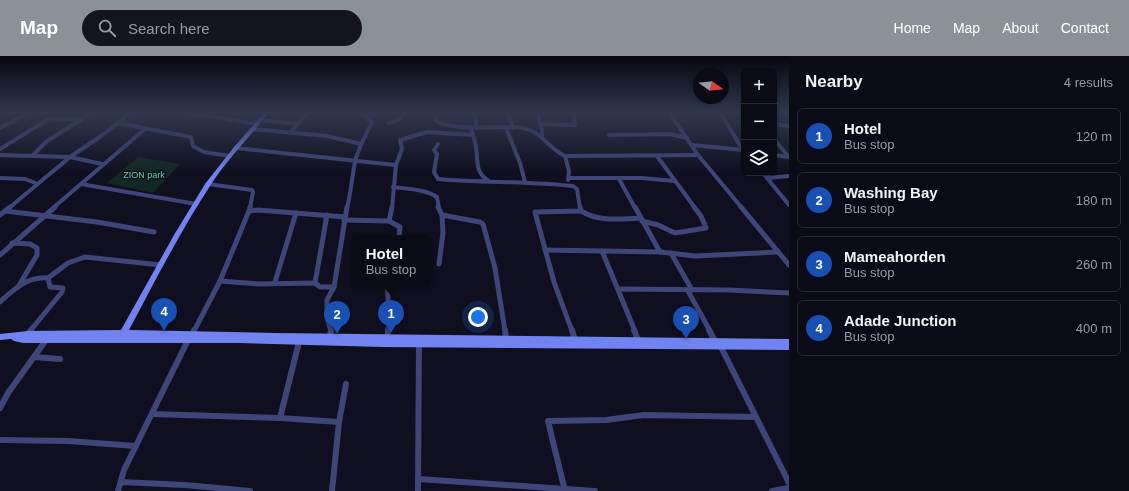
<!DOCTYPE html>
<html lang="en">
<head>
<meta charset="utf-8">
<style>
  :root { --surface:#0b0b17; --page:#141420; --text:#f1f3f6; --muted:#9a9ba1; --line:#2b2b36; --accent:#8c9099 }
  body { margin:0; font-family:Helvetica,sans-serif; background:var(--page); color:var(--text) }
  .controls { position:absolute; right:12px; top:12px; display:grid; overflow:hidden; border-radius:6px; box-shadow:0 2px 6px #0003 }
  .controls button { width:36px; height:36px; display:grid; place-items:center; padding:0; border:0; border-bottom:1px solid var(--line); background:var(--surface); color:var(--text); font:20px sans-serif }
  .compass { position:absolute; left:693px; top:12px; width:36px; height:36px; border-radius:50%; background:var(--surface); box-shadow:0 2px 6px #0003; rotate:104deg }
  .you { position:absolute; left:478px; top:261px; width:14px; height:14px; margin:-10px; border:3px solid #fff; border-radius:50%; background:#1a73e8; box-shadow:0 0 0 6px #1a73e833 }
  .badge { display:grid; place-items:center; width:26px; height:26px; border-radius:50%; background:var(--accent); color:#fff; font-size:13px; font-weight:700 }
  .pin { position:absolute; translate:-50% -33px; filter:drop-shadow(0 1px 2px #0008) }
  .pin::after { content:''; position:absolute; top:21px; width:14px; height:12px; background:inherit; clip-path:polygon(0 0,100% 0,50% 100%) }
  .popup { position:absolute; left:351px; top:179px; width:80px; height:52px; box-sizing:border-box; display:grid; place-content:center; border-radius:6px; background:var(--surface); filter:drop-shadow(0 1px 3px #0005); font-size:13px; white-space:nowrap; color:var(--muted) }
  .popup b { font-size:15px; color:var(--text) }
  .popup::after { content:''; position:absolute; left:50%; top:100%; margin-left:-8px; border:8px solid transparent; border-top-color:var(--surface) }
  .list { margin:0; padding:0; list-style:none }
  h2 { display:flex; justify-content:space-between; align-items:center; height:52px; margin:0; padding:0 16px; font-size:17px }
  h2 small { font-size:13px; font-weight:400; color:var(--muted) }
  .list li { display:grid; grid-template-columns:26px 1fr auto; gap:12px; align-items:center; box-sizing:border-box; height:56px; margin:0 8px 8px; padding:0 8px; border:1px solid var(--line); border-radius:6px }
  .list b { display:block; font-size:15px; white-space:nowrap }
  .list p { margin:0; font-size:13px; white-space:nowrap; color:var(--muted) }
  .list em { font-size:13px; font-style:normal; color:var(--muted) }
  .icon { flex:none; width:22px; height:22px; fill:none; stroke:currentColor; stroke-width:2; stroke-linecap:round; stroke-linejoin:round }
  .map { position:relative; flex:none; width:789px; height:435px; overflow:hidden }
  header { display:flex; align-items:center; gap:24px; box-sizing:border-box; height:56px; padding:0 20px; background:var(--accent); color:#fff }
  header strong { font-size:19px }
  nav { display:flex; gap:22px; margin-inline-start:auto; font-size:14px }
  .search { width:280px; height:36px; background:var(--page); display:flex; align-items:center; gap:10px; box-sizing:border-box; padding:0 14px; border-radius:22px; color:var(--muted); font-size:15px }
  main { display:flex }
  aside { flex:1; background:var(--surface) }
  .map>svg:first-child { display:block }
  .green { fill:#122824 }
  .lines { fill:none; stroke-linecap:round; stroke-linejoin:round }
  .street-far2 { stroke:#3e4679; stroke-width:4 }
  .street-far1 { stroke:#3e4679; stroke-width:5 }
  .street { stroke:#3e4679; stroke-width:6 }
  .secondary { fill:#7183f1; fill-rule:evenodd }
  .labels { text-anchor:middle; stroke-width:3; stroke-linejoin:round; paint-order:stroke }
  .far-park-label { font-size:9px; fill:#65d2a5; stroke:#0f0f1f }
</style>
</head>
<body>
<header>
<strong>Map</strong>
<div class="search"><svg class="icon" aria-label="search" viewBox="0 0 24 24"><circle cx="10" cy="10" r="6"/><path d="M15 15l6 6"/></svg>Search here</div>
<nav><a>Home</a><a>Map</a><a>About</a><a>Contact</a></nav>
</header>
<main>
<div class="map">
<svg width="789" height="435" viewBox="0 0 789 435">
  <rect width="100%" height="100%" fill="#0f0f1f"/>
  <polygon class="green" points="138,101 180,108 153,137 107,127"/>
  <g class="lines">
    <g class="street-far2">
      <polyline points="183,56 257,68"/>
      <path d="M437,56L435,63C445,76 499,70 516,71C543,73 544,90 565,100L698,99"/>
      <polyline points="474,56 477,72"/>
      <polyline points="507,56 513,72"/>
      <polyline points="537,56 542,74 542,80"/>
      <polyline points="669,56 698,99 742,152"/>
      <polyline points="720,56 744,96"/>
      <polyline points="260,64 298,68"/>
      <polyline points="118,67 191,81 193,90 204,96 230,100"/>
      <polyline points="389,67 399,64 406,56"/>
      <polyline points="540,68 575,69 573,56"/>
      <polyline points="774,68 789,70"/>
      <polyline points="0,72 30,56"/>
      <path d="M471,72C472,78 475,84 476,91C478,105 475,117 489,125"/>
      <polyline points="506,72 520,107 525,126"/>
      <polyline points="252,73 327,80 361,88"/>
      <polyline points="291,76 308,56"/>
      <polyline points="609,79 670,78 687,82"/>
      <polyline points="774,83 789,101"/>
      <path d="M438,88L434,94L437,98L434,116L438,123C483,127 528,125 573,130L577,133L580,152"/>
      <polyline points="692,89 744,94"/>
      <polyline points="236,92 396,109"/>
      <polyline points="0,93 50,62 80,64"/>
      <polyline points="0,99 70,101 102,108"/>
      <polyline points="33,99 47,85 93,56"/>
      <polyline points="774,99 789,101"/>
      <polyline points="565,100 569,115 568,124"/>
      <polyline points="657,100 695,152"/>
      <polyline points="763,117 789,149"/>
      <polyline points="0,122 25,123 38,128"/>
      <polyline points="569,122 641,122 675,125"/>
      <polyline points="767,122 789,120"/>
      <polyline points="619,123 635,152"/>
      <polyline points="81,128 196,148"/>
      <polyline points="208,128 252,134 253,136 250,152"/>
      <path d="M393,131C407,133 425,133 437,141L439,152"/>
      <polyline points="9,152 70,101 101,80 132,56"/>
      <polyline points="53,152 146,72"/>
      <path d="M347,152C351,136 352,121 355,106C358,92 366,79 372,66L359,56"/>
      <polyline points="392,152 396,109 402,93 400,84 427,76 473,79"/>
    </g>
    <g class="street-far1">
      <polyline points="392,151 389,165 400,171 399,182"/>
      <polyline points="438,151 442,159 443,177 439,208"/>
      <polyline points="635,151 660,196"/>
      <polyline points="741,151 789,209"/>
      <polyline points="5,155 97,166 154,176"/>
      <polyline points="249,155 250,151"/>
      <path d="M581,155C599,166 620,163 640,162"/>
      <polyline points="0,159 10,151"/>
      <polyline points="442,159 480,166 483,168 495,212 505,275"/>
      <polyline points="344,164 389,165"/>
      <polyline points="642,165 658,169 675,177 706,172 701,160 694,151"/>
      <polyline points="12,187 30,188 37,192 37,199 18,231"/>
      <polyline points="545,194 660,196 695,200 777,196"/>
      <polyline points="602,195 635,275"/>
      <polyline points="671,197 692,234"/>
      <polyline points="0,199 55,151"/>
      <polyline points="48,222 68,207 85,201 161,209"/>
      <polyline points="220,225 258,228 315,227 320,231 334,231"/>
      <polyline points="275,226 296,157"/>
      <polyline points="315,227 327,159"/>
      <polyline points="387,228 389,255 388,275"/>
      <polyline points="618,233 729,234 789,237"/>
      <polyline points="688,235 710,275"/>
      <path d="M0,246C14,233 28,220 48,222L50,231L63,232L62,236L30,275"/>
      <polyline points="194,275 220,225 249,155 258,154 345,161"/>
      <polyline points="331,275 327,262 327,244 334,231 347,151"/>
      <polyline points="572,275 554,226 535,156 581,155 580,151"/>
    </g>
    <g class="street">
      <polyline points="505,274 506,283"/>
      <polyline points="572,274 575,284"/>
      <polyline points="634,274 638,284"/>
      <polyline points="709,274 715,285"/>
      <polyline points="28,278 31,274"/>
      <polyline points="192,279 194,274"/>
      <polyline points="330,281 331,274"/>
      <polyline points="388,282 388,274"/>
      <polyline points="721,291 789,427"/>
      <polyline points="34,301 60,303"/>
      <polyline points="0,352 8,337 46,284"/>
      <polyline points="152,358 280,362 339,366"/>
      <polyline points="280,362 299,286"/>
      <polyline points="0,384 68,385 136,390"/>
      <polyline points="418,423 595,435"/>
      <polyline points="121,426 185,429 250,435"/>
      <polyline points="118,435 124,414 188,284"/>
      <polyline points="332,435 339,366 346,328"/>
      <polyline points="418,435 419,286"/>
      <polyline points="565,435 548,365 606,364 644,359 756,361"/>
      <polyline points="772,435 789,432"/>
    </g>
    <path class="secondary" d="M265,56H269C250,81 227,103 210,130C180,176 155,225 129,274L275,277L789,283V294L383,291L239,287H23L14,285L11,283L0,284V278L28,275L121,274L174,179L205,128L234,91Z"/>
  </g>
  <linearGradient id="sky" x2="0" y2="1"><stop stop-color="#080811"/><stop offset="0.48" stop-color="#31374d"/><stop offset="1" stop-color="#31374d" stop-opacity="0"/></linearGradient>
  <rect width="789" height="117" fill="url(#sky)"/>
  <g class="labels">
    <g class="far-park-label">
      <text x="144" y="122">ZION park</text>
    </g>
  </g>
</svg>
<div class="controls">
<button>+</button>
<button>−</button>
<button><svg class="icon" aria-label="layers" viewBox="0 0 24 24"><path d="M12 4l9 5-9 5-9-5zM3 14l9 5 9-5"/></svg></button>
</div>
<svg class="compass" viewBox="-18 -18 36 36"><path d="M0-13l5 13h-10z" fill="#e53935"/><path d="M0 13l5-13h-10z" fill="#9a9ba1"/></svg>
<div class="you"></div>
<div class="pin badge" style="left:391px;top:277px;background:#1a4fb4">1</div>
<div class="popup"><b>Hotel</b>Bus stop</div>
<div class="pin badge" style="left:337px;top:278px;background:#1a4fb4">2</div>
<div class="pin badge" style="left:686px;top:283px;background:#1a4fb4">3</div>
<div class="pin badge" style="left:164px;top:275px;background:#1a4fb4">4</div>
</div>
<aside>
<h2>Nearby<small>4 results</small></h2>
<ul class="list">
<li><span class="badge" style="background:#1a4fb4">1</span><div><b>Hotel</b><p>Bus stop</p></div><em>120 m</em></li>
<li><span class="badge" style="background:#1a4fb4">2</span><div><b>Washing Bay</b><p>Bus stop</p></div><em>180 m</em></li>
<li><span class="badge" style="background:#1a4fb4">3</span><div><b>Mameahorden</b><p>Bus stop</p></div><em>260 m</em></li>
<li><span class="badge" style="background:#1a4fb4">4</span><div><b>Adade Junction</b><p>Bus stop</p></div><em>400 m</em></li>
</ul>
</aside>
</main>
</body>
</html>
